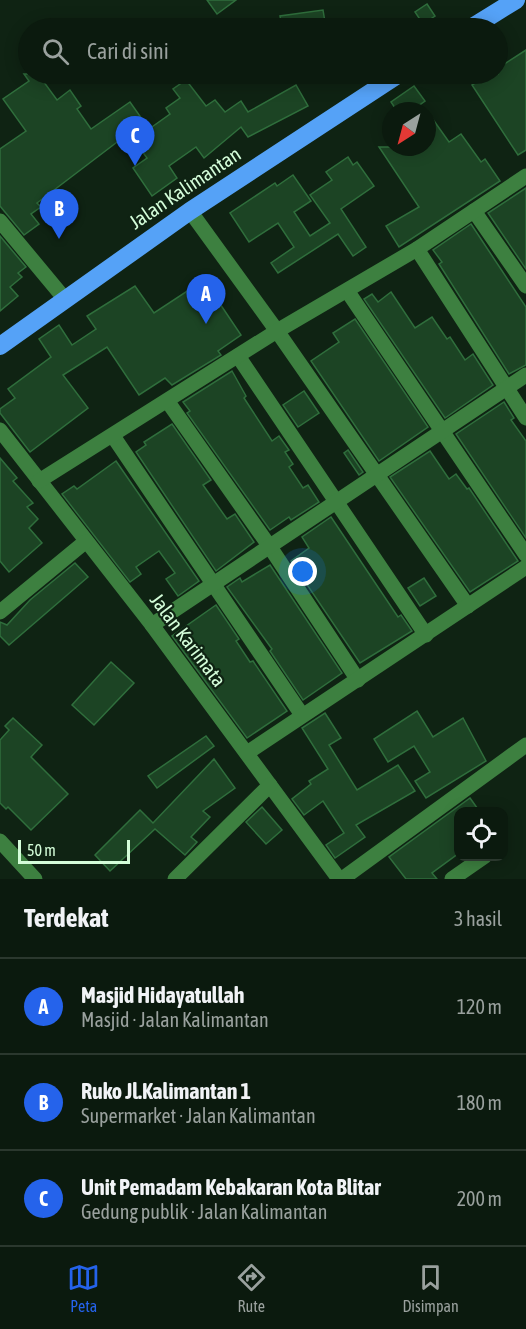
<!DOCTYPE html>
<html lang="id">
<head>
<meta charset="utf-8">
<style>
  :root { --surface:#0b1a0e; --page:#142317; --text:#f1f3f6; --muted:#9aa19e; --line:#2b382e; --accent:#2563eb }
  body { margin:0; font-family:"Asap Condensed",sans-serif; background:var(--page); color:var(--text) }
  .controls { position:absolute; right:18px; bottom:18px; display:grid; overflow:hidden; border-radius:12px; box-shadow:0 3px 15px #0003 }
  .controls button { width:54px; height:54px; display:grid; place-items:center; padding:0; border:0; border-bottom:2px solid var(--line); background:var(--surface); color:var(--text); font:30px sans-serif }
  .compass { position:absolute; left:382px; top:102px; width:54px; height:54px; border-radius:50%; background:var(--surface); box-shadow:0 3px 15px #0003; rotate:216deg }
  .scale { position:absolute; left:18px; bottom:15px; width:112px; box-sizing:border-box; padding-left:6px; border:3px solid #d4fdd9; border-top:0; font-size:16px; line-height:21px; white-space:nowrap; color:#d4fdd9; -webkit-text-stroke:4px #0f2313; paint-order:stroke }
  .you { position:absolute; left:303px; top:572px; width:21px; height:21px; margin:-15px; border:4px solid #fff; border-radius:50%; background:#1a73e8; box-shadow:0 0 0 9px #1a73e833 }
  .badge { display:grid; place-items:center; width:39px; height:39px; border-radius:50%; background:var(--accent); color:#fff; font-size:20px; font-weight:700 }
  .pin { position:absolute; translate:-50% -50px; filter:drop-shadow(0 2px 3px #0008) }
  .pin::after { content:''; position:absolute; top:32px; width:21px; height:18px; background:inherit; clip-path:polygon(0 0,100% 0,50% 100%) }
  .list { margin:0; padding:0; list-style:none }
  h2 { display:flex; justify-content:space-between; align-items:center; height:78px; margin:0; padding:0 24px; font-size:26px }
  h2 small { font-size:20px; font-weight:400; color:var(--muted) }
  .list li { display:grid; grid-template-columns:39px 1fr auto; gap:18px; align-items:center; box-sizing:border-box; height:96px; padding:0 24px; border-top:2px solid var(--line) }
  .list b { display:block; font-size:22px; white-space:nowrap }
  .list p { margin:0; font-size:20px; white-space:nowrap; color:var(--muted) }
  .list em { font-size:20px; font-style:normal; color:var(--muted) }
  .icon { flex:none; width:33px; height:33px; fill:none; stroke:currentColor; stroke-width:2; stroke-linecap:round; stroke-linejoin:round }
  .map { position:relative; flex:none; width:526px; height:879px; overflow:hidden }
  .search { position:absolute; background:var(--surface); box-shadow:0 3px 15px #0003; left:18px; right:18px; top:18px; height:66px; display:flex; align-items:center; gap:15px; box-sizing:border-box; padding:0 21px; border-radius:33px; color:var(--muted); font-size:22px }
  .sheet { height:366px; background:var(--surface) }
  nav { display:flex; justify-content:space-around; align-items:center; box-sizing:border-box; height:84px; border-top:2px solid var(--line); background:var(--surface); font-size:16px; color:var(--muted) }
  nav a { display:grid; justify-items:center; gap:3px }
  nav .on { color:var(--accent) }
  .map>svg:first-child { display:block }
  .building { fill:#1c4424; stroke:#2f6e3c; stroke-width:1.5 }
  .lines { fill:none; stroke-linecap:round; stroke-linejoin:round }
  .minor { stroke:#3d8040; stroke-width:15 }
  .highway { stroke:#55a2f7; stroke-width:18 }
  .labels { text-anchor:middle; stroke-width:4.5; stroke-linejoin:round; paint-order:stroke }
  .street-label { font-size:20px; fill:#d4fdd9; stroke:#0f2313 }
</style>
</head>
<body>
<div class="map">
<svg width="526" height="879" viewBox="0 0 526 879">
  <rect width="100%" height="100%" fill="#0f2313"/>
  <g class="building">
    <polygon points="207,0 236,0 217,14"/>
    <polygon points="427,4 435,16 423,24 415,12"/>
    <polygon points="323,10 325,22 282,28 280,16"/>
    <polygon points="526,50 526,150 518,155 472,85 489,74 498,74 498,68"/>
    <polygon points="24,74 38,74 57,100 70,90 81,106 77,109 91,129 130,102 149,129 170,114 166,108 180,98 173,89 186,80 206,106 215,100 225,112 241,101 248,112 296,85 308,106 248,137 241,127 204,158 196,147 169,166 177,178 152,196 133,168 147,158 129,133 37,203 41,207 31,214 39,224 24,235 0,206 0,149 26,131 3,99 29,81"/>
    <polygon points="414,86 425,101 411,111 397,111 391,102"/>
    <polygon points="427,111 449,142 461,134 481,162 485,159 500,181 399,247 386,226 419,207 379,147 427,147"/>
    <polygon points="348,157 353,165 357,162 374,186 341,209 366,247 353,256 338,234 278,273 271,263 294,247 278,223 249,242 230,213 275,183 277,186 293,175 311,201 294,212 310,236 330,223 310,195 332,180 326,172"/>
    <polygon points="526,188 526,269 488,213"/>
    <polygon points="471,224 526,307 526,365 509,374 439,264 442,262 433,250"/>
    <polygon points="0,236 26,267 18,273 22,277 10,287 18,296 0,311"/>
    <polygon points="204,280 241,335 218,351 221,355 172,385 165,378 139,395 107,347 63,375 88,408 30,452 0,413 0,409 15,398 8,389 51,357 39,339 59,325 72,345 96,329 87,316 135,286 154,313"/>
    <polygon points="391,292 415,328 432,317 447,339 450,337 465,360 473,354 493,385 445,418 364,299 372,294 378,302"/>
    <polygon points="355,319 428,427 379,461 311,361 339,342 333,333"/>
    <polygon points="232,371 246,396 244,398 272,441 279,436 289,450 285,452 293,464 289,467 303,488 308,485 319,502 291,520 289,517 270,530 187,413 190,411 183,402"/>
    <polygon points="304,391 319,413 298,427 283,405"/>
    <polygon points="504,402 514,418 511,420 526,441 526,538 456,434"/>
    <polygon points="172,424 211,480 203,485 227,519 235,514 254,542 216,571 136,452 146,445 144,442"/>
    <polygon points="348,450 363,472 359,475 344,453"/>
    <polygon points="430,451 449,479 456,474 467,489 469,488 518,561 470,592 390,477"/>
    <polygon points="0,458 17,478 13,481 33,503 27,507 38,519 29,528 42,543 9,572 0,561"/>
    <polygon points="116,461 199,581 178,596 166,579 175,573 159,551 136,567 141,574 130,582 62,494 74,486 77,489"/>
    <polygon points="331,517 398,617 401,615 412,631 360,663 291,561 309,548 302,537"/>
    <polygon points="75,563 88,577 9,645 0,636 0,622 7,625 30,600"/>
    <polygon points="270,565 342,673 303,700 270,651 272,649 227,587 240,578 242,582"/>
    <polygon points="424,578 436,596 420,606 408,588"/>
    <polygon points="216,605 239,639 236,641 250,662 253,661 287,711 247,738 172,636"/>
    <polygon points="111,662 134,683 94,725 72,705"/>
    <polygon points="417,711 433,737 463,718 486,761 426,798 415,781 430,772 414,746 388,762 374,739"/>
    <polygon points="325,713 341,738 329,745 357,790 398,765 415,791 356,825 365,837 335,858 326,845 344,833 323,801 304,815 292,799 311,784 309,781 328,769 302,728"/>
    <polygon points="13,718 42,745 31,757 68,794 31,830 8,807 6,809 0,803 0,740 9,730 5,726"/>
    <polygon points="206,736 214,746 157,788 148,776"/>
    <polygon points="214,759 235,788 203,811 210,817 191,837 197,842 185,855 155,829 110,871 95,855 140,810 153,823"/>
    <polygon points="470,798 480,812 459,812 459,853 432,873 437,879 406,879 389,857"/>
    <polygon points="262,807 282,830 266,844 246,822"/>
  </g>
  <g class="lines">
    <g class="minor">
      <polyline points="190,211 277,331 468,606"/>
      <polyline points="474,211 526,286"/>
      <polyline points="0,221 64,298"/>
      <polyline points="417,249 526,418"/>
      <polyline points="348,292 526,555"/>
      <polyline points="238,356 426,635"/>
      <polyline points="168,402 270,547 358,680"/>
      <polyline points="0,430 152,625 339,879"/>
      <polyline points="113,436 302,715"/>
      <polyline points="39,481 277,331 417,249 526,176"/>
      <polyline points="0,612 85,542"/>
      <polyline points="152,625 526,375"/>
      <polyline points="247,753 526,567"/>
      <polyline points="0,841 35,879"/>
      <polyline points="175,879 270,785"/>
      <polyline points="342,879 526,745"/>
      <polyline points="452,879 485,856"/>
    </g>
    <g class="highway">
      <polyline points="471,28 516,0"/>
      <polyline points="0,346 190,211 399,74"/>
    </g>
  </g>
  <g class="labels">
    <g class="street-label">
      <text transform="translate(185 188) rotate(-34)" y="7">Jalan Kalimantan</text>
      <text transform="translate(188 640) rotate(53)" y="7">Jalan Karimata</text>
    </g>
  </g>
</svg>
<div class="controls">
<button><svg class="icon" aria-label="locate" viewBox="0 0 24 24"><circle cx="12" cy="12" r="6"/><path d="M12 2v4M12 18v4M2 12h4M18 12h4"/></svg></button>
</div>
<svg class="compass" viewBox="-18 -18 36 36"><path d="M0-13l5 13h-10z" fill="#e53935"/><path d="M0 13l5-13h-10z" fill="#9aa19e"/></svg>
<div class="scale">50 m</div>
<div class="you"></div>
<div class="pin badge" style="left:206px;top:324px">A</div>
<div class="pin badge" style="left:59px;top:239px">B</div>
<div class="pin badge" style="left:135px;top:166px">C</div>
<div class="search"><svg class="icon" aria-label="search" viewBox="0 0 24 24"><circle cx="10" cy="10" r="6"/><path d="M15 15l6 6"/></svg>Cari di sini</div>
</div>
<section class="sheet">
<h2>Terdekat<small>3 hasil</small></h2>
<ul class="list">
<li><span class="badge">A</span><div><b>Masjid Hidayatullah</b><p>Masjid · Jalan Kalimantan</p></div><em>120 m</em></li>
<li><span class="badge">B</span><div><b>Ruko Jl.Kalimantan 1</b><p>Supermarket · Jalan Kalimantan</p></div><em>180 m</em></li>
<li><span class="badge">C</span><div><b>Unit Pemadam Kebakaran Kota Blitar</b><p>Gedung publik · Jalan Kalimantan</p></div><em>200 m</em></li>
</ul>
</section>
<nav>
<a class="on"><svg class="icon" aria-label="map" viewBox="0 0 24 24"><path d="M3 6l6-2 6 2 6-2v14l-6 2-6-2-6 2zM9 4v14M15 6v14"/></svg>Peta</a>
<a><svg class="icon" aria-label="directions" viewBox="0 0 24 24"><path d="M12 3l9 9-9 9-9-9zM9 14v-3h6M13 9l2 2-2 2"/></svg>Rute</a>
<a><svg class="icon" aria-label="saved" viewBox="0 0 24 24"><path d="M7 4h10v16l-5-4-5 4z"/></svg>Disimpan</a>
</nav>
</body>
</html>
